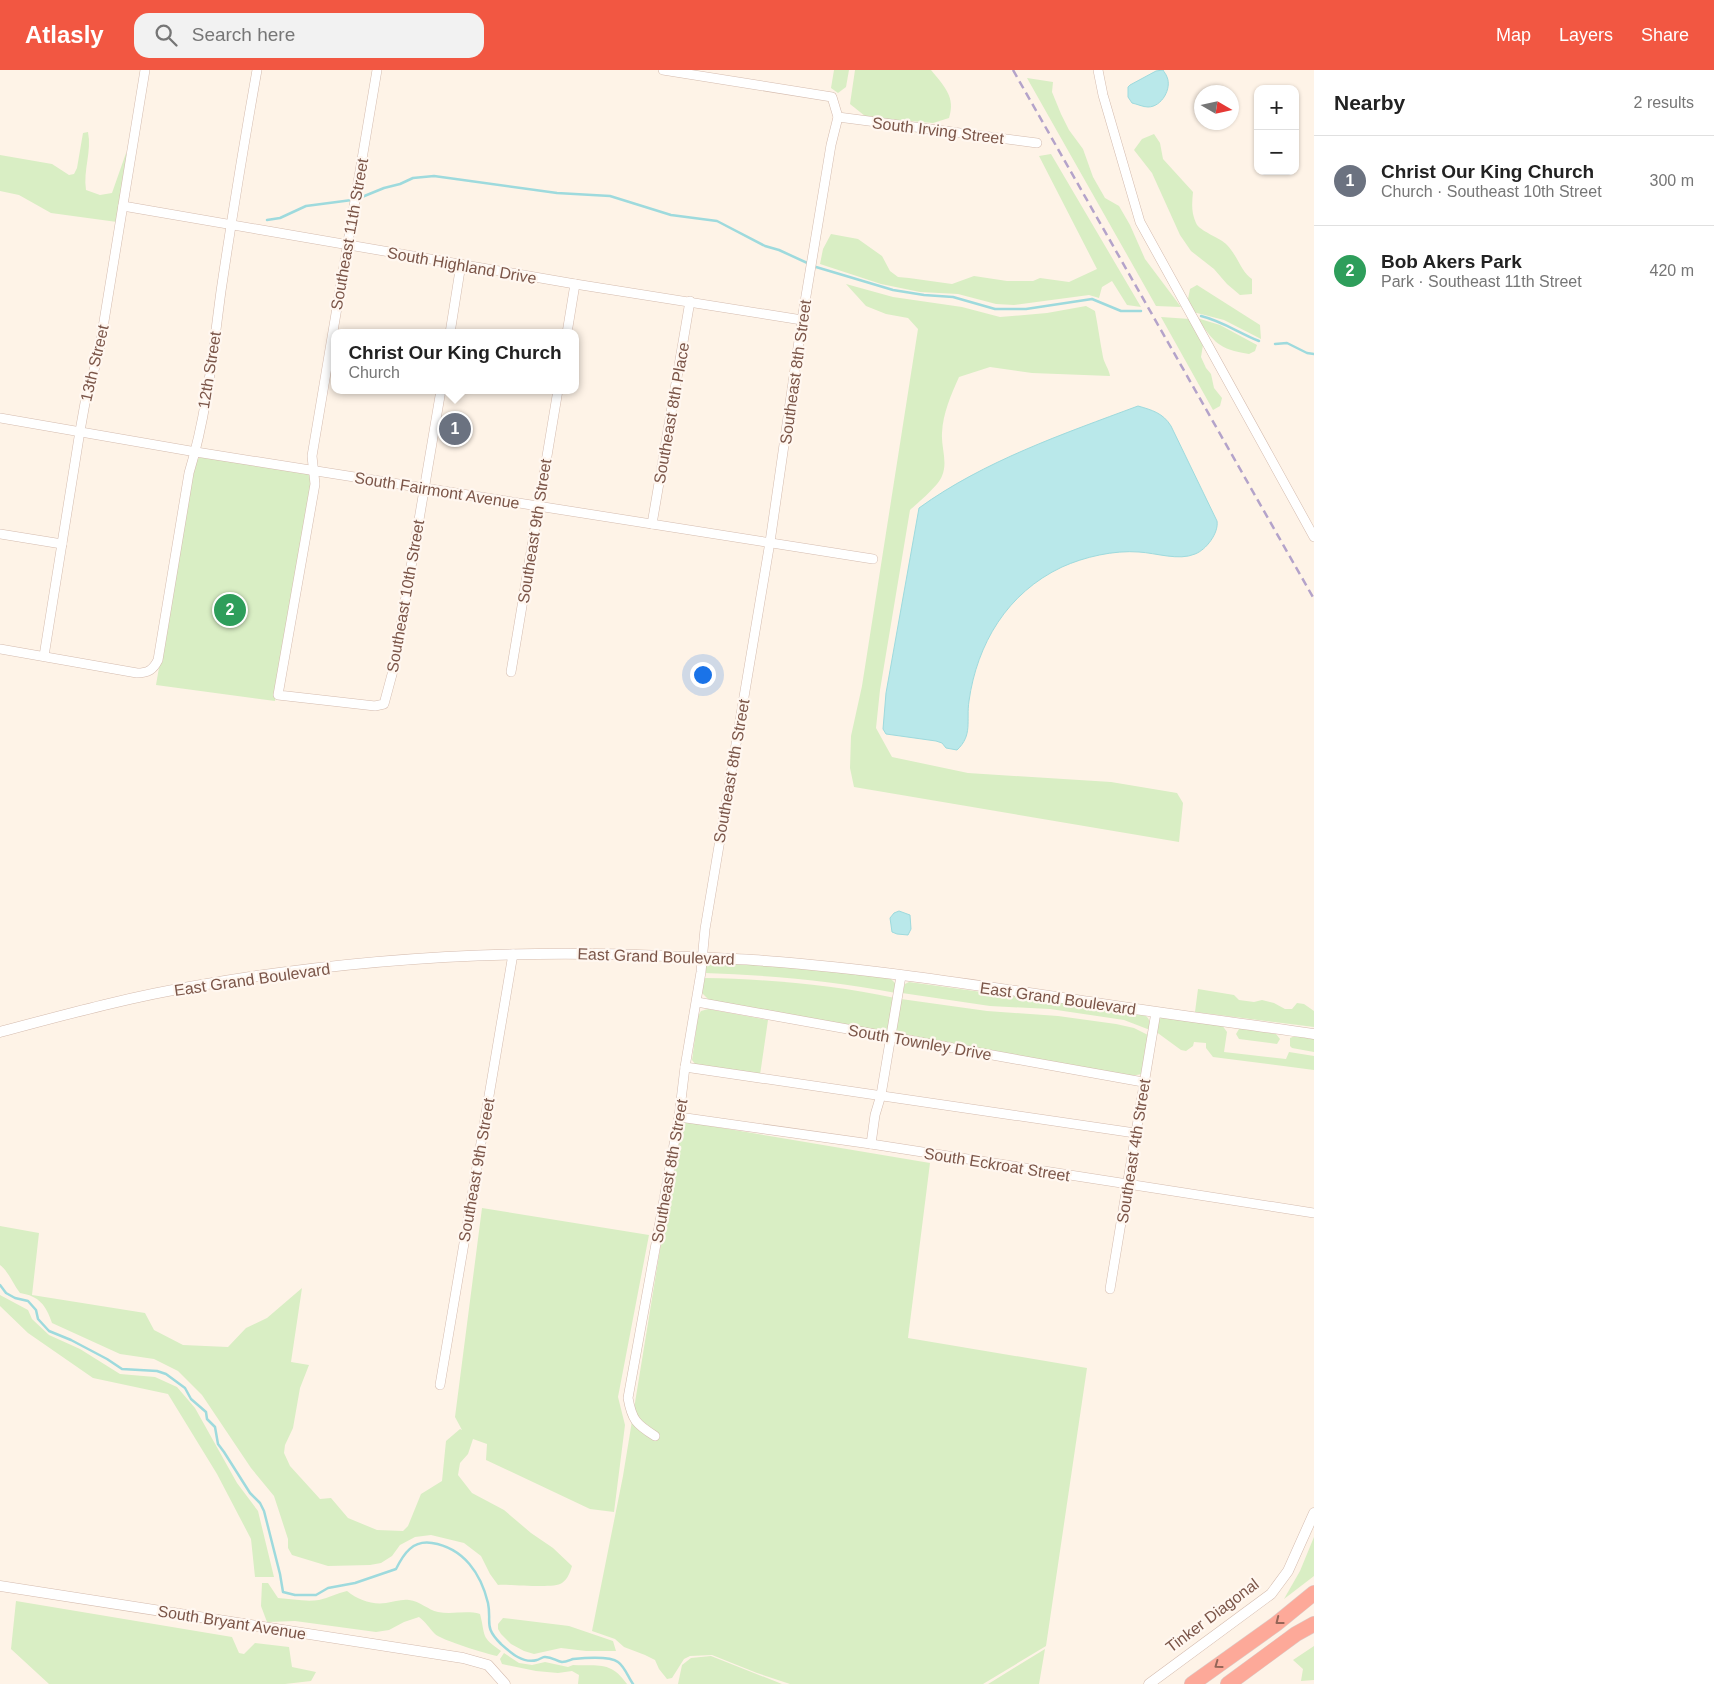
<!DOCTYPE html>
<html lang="en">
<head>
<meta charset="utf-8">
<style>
  :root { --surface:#fff; --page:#f2f2f2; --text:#222; --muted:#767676; --line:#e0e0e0; --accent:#f25742 }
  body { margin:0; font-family:Helvetica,sans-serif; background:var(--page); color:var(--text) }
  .controls { position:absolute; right:15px; top:15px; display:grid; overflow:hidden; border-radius:10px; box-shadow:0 1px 4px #0004 }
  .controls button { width:45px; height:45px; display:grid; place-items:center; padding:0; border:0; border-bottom:1px solid var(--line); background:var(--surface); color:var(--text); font:25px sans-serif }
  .compass { position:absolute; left:1194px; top:15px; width:45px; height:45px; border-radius:50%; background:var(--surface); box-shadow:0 1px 4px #0004; rotate:99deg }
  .you { position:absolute; left:702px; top:604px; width:18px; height:18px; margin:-12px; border:4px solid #fff; border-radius:50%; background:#1a73e8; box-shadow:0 0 0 8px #1a73e833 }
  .badge { display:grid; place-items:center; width:32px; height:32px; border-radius:50%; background:var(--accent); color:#fff; font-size:16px; font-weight:700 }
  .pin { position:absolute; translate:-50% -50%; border:2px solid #fff; box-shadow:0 1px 5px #0006 }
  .popup { position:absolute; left:331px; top:259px; width:248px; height:65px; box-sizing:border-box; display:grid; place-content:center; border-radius:10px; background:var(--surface); filter:drop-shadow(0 1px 4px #0005); font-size:16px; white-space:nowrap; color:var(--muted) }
  .popup b { font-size:19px; color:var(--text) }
  .popup::after { content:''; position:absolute; left:50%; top:100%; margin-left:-10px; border:10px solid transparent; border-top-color:var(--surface) }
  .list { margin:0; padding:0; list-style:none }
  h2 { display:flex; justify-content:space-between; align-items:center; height:65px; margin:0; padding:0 20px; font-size:21px }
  h2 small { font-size:16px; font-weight:400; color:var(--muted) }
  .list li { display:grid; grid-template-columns:32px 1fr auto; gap:15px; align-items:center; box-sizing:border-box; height:90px; padding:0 20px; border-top:1px solid var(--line) }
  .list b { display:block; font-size:19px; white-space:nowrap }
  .list p { margin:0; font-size:16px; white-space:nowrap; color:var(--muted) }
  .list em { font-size:16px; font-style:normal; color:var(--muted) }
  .icon { flex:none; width:28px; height:28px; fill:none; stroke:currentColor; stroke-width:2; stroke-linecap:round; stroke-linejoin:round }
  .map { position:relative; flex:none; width:1314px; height:1614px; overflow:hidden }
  header { display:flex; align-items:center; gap:30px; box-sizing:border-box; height:70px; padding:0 25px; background:var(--accent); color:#fff }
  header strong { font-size:24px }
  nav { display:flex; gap:28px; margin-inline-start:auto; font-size:18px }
  .search { width:350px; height:45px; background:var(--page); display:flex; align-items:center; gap:12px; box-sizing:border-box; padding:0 18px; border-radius:15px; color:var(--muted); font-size:19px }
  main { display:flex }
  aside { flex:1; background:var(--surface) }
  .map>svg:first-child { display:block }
  .green { fill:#d9eec4 }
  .water { fill:#b9e8ea; stroke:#9edadd }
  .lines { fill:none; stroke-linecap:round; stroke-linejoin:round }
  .stream { stroke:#9edadd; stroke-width:2.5 }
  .minor-casing { stroke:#d4bbae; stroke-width:10 }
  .tertiary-casing { stroke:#d4bbae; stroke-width:11 }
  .motorway-casing { stroke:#dacfcc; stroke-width:16 }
  .minor { stroke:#fff; stroke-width:9 }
  .tertiary { stroke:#fff; stroke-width:10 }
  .motorway { stroke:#fda999; stroke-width:15 }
  .rail { stroke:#b4a3ca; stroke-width:2.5; stroke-dasharray:8 5; stroke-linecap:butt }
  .oneway { stroke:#956658 }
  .labels { text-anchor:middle; stroke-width:4.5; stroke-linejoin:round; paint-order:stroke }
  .street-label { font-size:16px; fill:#7b5548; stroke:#fff7f0 }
</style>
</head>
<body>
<header>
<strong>Atlasly</strong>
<div class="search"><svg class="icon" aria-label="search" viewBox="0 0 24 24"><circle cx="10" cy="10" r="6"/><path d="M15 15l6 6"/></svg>Search here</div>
<nav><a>Map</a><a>Layers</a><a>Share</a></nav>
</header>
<main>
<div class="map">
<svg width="1314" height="1614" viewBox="0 0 1314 1614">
  <rect width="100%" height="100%" fill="#fef3e7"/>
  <g class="green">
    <polygon points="834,0 849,0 846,17 838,23 831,18"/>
    <path d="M855,0H931C944,16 956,27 949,48L933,53L875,48L865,46L850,34Z"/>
    <polygon points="1027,8 1053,12 1052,22 1061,44 1069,60 1083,79 1093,107 1105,128 1119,136 1130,155 1145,189 1181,237 1156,236"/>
    <path d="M88,62C92,81 83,100 86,120L100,125L112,123L126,83L128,90L117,152L51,143L19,125L0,121V85L52,94L69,105L74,104L77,98L83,63Z"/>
    <path d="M1154,64L1160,73L1163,89L1193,122C1192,133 1191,142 1196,153C1200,162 1220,167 1227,175C1237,185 1242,203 1252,209V224L1240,225L1227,214L1214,199L1191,181L1180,165L1152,103L1134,80L1142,69Z"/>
    <polygon points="1051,84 1141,237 1127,235 1112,211 1102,217 1099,228 1089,225 1014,235 996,234 958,224 920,222 881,214 820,194 823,179 831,164 858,169 882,186 890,201 898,207 909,208 952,214 974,206 1007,211 1033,211 1040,208 1069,212 1097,199 1039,86"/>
    <path d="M846,214L893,227L962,237L1000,247L1047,243L1086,236L1095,241C1098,256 1100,272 1103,287C1104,293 1109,299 1110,306L1032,303L990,297L959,307C951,325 943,343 942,363C941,377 948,392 942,406C939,415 918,433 910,440L880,620L876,658L892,687L968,703L1111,712L1177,723L1183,733L1179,772L854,717L850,698L851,666L862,616L918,259L908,248L886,244L866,236Z"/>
    <polygon points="1197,215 1260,255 1261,269 1224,250 1193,242 1188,229 1190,219"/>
    <polygon points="1161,247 1190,249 1203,275 1201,287 1206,298 1211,304 1214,318 1222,328 1220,336 1213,340"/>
    <path d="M1197,248L1220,255L1257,275L1255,281L1249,284C1218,279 1215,273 1197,248Z"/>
    <polygon points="201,386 307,403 312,407 312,415 275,631 156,615 194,396 196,391"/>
    <path d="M708,893L783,896L890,908L895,913L896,923C833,911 769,905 705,903L706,896Z"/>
    <path d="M704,908C768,909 833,915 895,928L889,958L885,962L710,931L702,923Z"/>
    <path d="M909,912L1142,944C1150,947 1150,952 1150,960L1124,950L1050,939L990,936L902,923L905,914Z"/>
    <polygon points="1198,919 1234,925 1239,930 1254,932 1262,930 1274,933 1285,939 1292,939 1297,933 1304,934 1314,941 1314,957 1195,942"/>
    <polygon points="901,929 987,941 1058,946 1116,954 1134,958 1148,965 1142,1004 1131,1006 900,965 896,960"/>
    <polygon points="708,939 768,950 760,1005 695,994 692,990 698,946 701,941"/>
    <polygon points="1163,947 1222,955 1227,962 1224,982 1286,989 1289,982 1314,986 1314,1000 1213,987 1206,978 1206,973 1194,972 1193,976 1186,981 1181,980 1155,961 1159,949"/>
    <polygon points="1242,958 1276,964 1280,969 1277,974 1239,969 1236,964 1239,959"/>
    <polygon points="1295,966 1314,969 1314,982 1292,978 1290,976 1290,968"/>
    <polygon points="681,1051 930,1093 908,1268 1087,1298 1046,1576 983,1614 790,1614 757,1603 712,1585 690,1586 684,1589 672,1608 667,1609 659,1599 655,1590 645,1585 624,1577 615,1569 592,1561 623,1406"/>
    <path d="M482,1138L649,1165L618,1327L625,1355L614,1442L590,1439L486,1390L487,1374L473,1369L468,1384L460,1393L458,1405L472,1423L504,1440L531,1463L553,1478L572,1496C570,1502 568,1509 562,1513C554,1519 511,1514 498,1515L490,1504L481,1486L464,1473L431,1465L415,1467L400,1475L392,1486L381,1493L370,1495L328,1496L292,1485L288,1478V1469L274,1426L251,1398L202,1325L178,1301L154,1289L120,1284L52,1253C46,1235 39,1226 20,1223C13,1214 9,1202 0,1195V1156L39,1163L32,1225L145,1243L154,1260L183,1275L228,1277L246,1258L267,1248L302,1218L291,1292L309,1295L300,1318L293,1358L285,1375L284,1383L290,1396L320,1429L331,1428L348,1448L377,1460L403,1461L408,1456L421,1424L442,1411L446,1371L460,1359L462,1360L455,1347Z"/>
    <polygon points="0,1225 28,1240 32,1249 49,1265 80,1279 120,1304 155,1307 177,1317 195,1338 237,1413 258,1441 274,1507 255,1507 251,1469 217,1404 168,1324 93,1308 28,1263 0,1236"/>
    <polygon points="1314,1467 1314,1506 1284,1529 1300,1501"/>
    <path d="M262,1513H268L278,1528C292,1529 306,1532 319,1530C329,1528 337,1523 347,1521C358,1530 372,1535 386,1533C394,1532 401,1529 409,1530C420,1531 428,1540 438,1542C452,1545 466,1540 480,1544C486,1567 480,1566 501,1581L497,1586C487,1584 441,1570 435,1564C429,1558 426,1552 419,1547L404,1552L389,1560L376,1562L295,1551L267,1552L261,1536Z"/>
    <polygon points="16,1531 232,1567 239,1583 244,1584 255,1573 289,1577 292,1597 316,1602 311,1611 285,1614 49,1614 11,1579"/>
    <polygon points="503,1548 569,1556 613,1571 616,1581 586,1581 561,1578 534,1584 524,1581 511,1574 501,1564 498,1559 498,1554"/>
    <polygon points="1314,1576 1314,1610 1301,1611 1303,1599 1293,1590"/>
    <polygon points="1045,1579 1039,1614 988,1614 993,1611"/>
    <path d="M504,1583L519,1593L532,1595L545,1592L568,1597L573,1595C599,1596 611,1591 627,1614H578L579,1605L572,1601L558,1603L536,1601L502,1594L500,1589Z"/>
    <polygon points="711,1586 782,1614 678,1614 682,1595 691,1588"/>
  </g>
  <g class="water">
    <path d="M1163,0C1164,2 1166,4 1167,7C1172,18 1162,37 1148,37C1143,37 1137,34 1132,33L1128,27V17L1130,15L1156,1Z"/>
    <path d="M1138,336C1152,340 1163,343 1171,356L1217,451C1219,463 1206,480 1195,484C1179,491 1156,483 1139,482C1114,480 1084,487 1062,497C1007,523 977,574 969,631C966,651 973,665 957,680L946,678L942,673L936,671L886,664L883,659L886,623L919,438C984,391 1063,364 1138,336Z"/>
    <polygon points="899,841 910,845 911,859 908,865 897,864 892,862 890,848 894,843"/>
  </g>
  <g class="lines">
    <g class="stream">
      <polyline points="357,129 384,118 400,114 413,108 434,106 557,123 610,126 671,145 717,151 765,176 779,180 816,197 893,220 924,225 953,227 995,239 1026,239 1092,229 1121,241 1141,241"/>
      <polyline points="267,150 280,148 306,136 352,130"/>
      <path d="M1201,246C1222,251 1239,263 1259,271"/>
      <polyline points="1275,274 1287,273 1307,283 1314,284"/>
      <path d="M0,1215L6,1223L15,1228L28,1231L36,1240L38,1249L49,1261L71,1270L107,1289L122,1299L157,1301L166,1304L185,1318L191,1329L206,1342L207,1349L215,1357L218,1374L224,1382L250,1423L260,1433L264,1441L280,1504L283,1522L295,1525H316L328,1518L355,1513L396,1499C404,1483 413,1470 432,1473C464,1478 481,1504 488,1533C492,1553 483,1556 501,1574C511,1583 523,1594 537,1590C538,1590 543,1587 544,1587C551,1586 556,1591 562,1592C566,1592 570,1590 573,1589C584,1588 610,1586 618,1592C625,1597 628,1607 633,1614"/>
    </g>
    <defs>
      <g id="minor">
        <polyline points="377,0 312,386 315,414 278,625 375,636 384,634 394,597 441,320"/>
        <polyline points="1098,0 1103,25 1140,152 1314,467"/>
        <polyline points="838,47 1037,73"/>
        <polyline points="123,136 575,214 802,250"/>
        <polyline points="450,263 461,194"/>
        <polyline points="567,263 575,214"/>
        <polyline points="0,348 196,382 873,489"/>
        <polyline points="652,454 690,231"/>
        <polyline points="0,464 62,474"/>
        <path d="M0,579L137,603C148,603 153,600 158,590L189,403C207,344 213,281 221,221C232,147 244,73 257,0"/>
        <polyline points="44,586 80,361 85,333 99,282 145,0"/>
        <polyline points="511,602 558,320"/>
        <polyline points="697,932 1143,1012"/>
        <polyline points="685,997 1135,1063"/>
        <polyline points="679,1047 871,1074 1314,1143"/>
        <polyline points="871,1074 875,1045 881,1025 901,906"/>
        <polyline points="1110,1219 1156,942"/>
        <polyline points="440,1315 513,884"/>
        <path d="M655,1366C636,1354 632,1350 628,1328L679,1047L685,997L701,902L705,859L770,472L802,250L831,75L838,47L832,27L663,0"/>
      </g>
      <g id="tertiary">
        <path d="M0,962C67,944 133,926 201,915C355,888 511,879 666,886C699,888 733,888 766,891C874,899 982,916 1090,932C1164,944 1239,953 1314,964"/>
        <polyline points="0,1516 463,1588 488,1595 505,1614"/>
        <polyline points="1149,1614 1271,1524 1288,1501 1314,1443"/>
      </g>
      <g id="motorway">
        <polyline points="1192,1614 1276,1554 1314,1523"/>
        <polyline points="1228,1614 1296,1564 1314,1554"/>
      </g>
    </defs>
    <use href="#minor" class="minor-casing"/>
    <use href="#tertiary" class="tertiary-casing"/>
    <use href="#motorway" class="motorway-casing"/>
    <use href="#minor" class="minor"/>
    <use href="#tertiary" class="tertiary"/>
    <use href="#motorway" class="motorway"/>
    <polyline class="rail" points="1013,0 1314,529"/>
  </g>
  <defs><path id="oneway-chevron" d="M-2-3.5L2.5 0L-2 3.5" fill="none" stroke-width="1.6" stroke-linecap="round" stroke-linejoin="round" transform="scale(1.25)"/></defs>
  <g class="oneway">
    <use href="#oneway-chevron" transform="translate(1279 1551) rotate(142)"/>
    <use href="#oneway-chevron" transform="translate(1218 1595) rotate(144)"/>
  </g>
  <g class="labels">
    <g class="street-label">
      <text transform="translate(938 60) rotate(7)" y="6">South Irving Street</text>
      <text transform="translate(349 164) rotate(-80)" y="6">Southeast 11th Street</text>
      <text transform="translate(462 195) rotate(10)" y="6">South Highland Drive</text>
      <text transform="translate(94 293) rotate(-77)" y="6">13th Street</text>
      <text transform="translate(209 300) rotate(-81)" y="6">12th Street</text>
      <text transform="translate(795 302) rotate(-82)" y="6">Southeast 8th Street</text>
      <text transform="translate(671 343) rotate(-80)" y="6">Southeast 8th Place</text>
      <text transform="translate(437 420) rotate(9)" y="6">South Fairmont Avenue</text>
      <text transform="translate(534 461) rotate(-81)" y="6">Southeast 9th Street</text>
      <text transform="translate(405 526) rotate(-80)" y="6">Southeast 10th Street</text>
      <text transform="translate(731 701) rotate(-80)" y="6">Southeast 8th Street</text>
      <text transform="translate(656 886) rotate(2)" y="6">East Grand Boulevard</text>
      <text transform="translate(252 909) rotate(-8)" y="6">East Grand Boulevard</text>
      <text transform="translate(1058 928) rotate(8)" y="6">East Grand Boulevard</text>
      <text transform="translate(920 972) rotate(10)" y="6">South Townley Drive</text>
      <text transform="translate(1133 1081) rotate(-81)" y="6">Southeast 4th Street</text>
      <text transform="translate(997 1094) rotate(9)" y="6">South Eckroat Street</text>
      <text transform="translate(476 1100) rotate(-80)" y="6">Southeast 9th Street</text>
      <text transform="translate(669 1101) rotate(-80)" y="6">Southeast 8th Street</text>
      <text transform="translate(1212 1545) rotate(-37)" y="6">Tinker Diagonal</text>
      <text transform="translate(232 1552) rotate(9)" y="6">South Bryant Avenue</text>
    </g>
  </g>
</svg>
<div class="controls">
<button>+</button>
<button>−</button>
</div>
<svg class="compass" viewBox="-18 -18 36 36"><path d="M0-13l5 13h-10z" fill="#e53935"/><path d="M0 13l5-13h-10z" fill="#767676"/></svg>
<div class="you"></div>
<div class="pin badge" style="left:455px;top:359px;background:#6b7280">1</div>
<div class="popup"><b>Christ Our King Church</b>Church</div>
<div class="pin badge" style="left:230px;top:540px;background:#2e9e5b">2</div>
</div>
<aside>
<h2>Nearby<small>2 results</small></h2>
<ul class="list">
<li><span class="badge" style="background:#6b7280">1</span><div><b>Christ Our King Church</b><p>Church · Southeast 10th Street</p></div><em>300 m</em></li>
<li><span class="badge" style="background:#2e9e5b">2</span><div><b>Bob Akers Park</b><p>Park · Southeast 11th Street</p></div><em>420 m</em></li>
</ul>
</aside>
</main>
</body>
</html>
